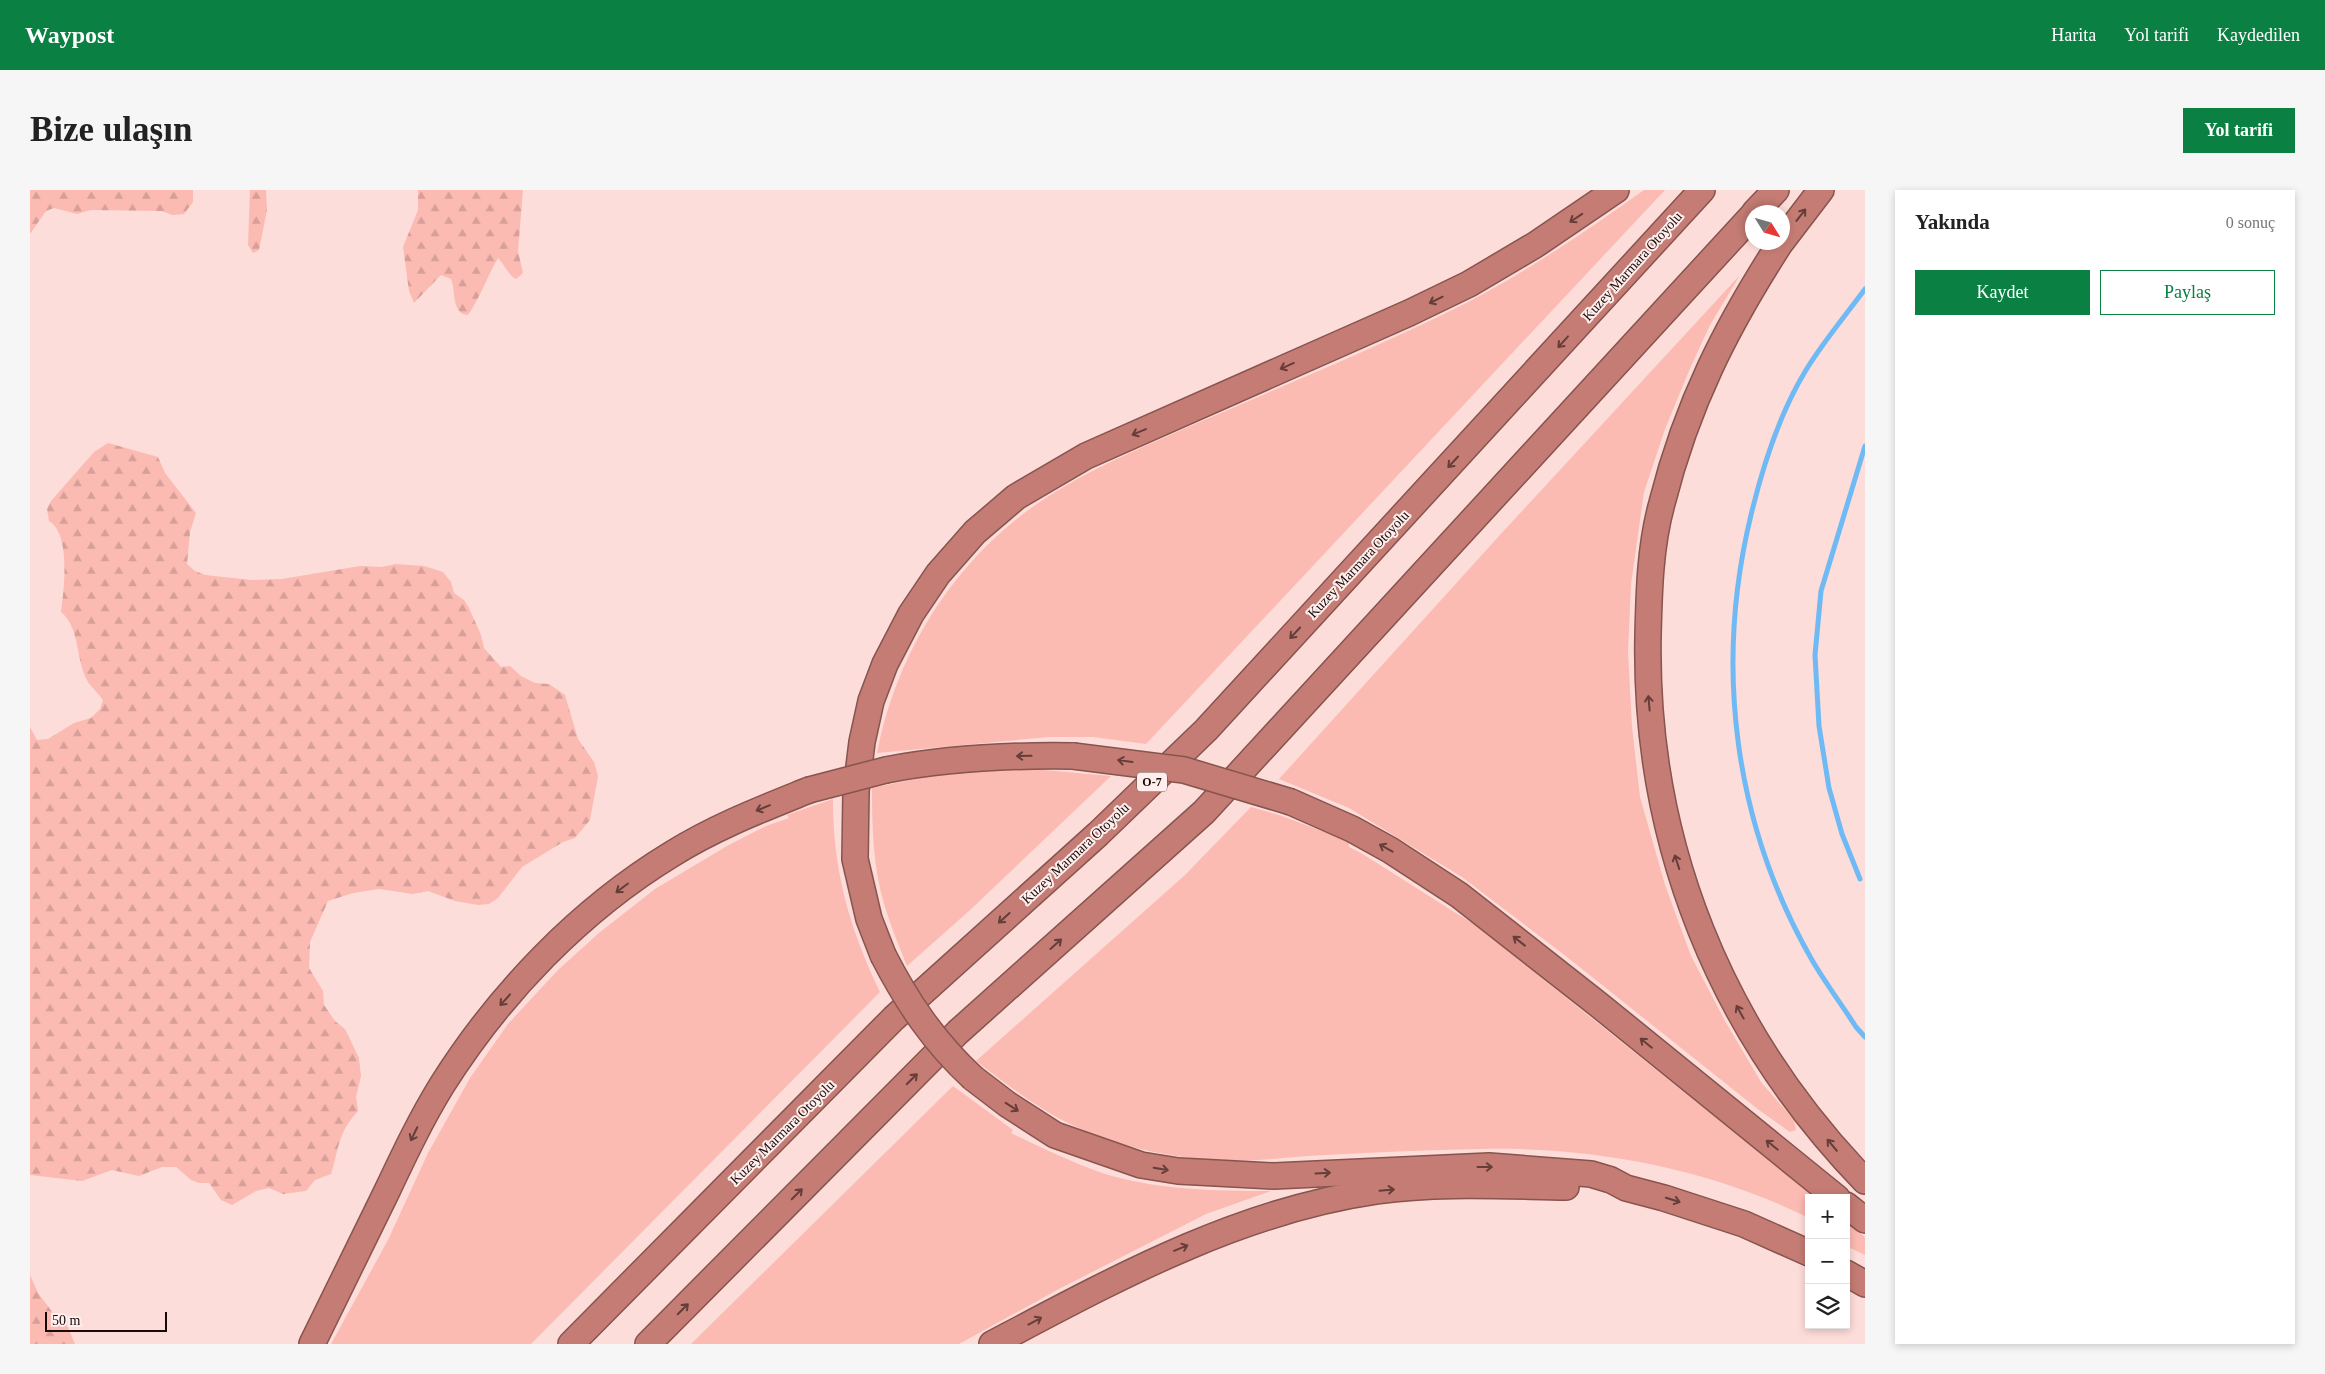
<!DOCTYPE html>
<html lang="tr">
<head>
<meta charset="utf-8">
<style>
  :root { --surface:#fff; --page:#f6f6f6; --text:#222; --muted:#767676; --line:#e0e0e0; --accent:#0b8043 }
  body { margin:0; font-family:Georgia,serif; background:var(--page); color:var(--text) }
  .controls { position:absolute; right:15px; bottom:15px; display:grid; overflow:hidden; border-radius:0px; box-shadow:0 2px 8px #0003 }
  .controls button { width:45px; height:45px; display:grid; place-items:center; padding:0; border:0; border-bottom:1px solid var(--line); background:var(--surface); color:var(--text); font:25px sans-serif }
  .compass { position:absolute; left:1715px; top:15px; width:45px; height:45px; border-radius:50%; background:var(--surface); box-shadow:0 2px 8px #0003; rotate:127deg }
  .scale { position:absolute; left:15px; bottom:12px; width:122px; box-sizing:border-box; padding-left:5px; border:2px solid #170a09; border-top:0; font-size:14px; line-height:18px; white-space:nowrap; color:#170a09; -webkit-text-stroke:4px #ffeeec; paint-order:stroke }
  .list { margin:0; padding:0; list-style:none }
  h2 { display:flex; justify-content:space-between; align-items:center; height:65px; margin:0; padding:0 20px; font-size:21px }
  h2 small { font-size:16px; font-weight:400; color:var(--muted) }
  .actions { display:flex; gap:10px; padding:15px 20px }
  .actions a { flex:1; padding:11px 0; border:1px solid var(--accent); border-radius:0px; text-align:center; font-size:18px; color:var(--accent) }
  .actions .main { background:var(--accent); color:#fff }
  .icon { flex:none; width:28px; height:28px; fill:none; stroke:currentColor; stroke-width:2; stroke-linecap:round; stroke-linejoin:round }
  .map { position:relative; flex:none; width:1835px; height:1154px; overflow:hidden; border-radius:0px }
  header { display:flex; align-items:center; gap:30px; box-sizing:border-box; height:70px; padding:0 25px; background:var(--accent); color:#fff }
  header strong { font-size:24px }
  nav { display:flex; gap:28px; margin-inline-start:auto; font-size:18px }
  .intro { display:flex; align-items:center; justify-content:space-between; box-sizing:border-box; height:120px; padding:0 30px }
  h1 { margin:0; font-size:35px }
  .button { padding:12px 22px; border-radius:0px; background:var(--accent); color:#fff; font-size:18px; font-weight:700 }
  main { display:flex; gap:30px; padding:0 30px }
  aside { flex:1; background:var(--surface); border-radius:0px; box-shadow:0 2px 8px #0003 }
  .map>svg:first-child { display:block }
  .green { fill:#fbbab2 }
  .forest { fill:url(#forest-firs) }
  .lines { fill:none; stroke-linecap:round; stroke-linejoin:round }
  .stream { stroke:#6fbaf4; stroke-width:5 }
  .motorway-casing { stroke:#87544f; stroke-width:28 }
  .motorway { stroke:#c47c74; stroke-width:25 }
  .motorway-bridge-casing { stroke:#87544f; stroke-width:28; stroke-linecap:butt }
  .motorway-bridge { stroke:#c47c74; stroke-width:25 }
  .oneway { stroke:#653d39 }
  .labels { text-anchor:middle; stroke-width:4; stroke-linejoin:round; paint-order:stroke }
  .shield { fill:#ffeeec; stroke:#5d4e4d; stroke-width:1 }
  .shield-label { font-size:12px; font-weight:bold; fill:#170a09 }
  .street-label { font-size:14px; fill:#170a09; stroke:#ffeeec }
</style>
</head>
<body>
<header>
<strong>Waypost</strong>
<nav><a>Harita</a><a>Yol tarifi</a><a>Kaydedilen</a></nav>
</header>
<div class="intro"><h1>Bize ulaşın</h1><a class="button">Yol tarifi</a></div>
<main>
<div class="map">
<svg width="1835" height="1154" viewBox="0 0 1835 1154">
  <defs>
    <pattern id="forest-firs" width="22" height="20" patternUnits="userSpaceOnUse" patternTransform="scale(1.25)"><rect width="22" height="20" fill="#fbbab2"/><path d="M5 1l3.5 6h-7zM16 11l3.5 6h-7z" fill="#d69f98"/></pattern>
  </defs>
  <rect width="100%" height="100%" fill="#fdddd9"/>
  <g class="green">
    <path d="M1614,0H1635L1116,554L1063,547H1019L847,563C868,455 932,358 1027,301C1076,271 1131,249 1184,226C1262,192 1340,160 1416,123C1483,91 1553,44 1614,0Z"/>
    <polygon points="1710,85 1680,135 1661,176 1635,239 1614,302 1601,394 1598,462 1602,537 1610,607 1635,695 1661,766 1695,831 1731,892 1764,930 1766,940 1760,942 1729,920 1537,767 1432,687 1319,618 1249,589 1469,346"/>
    <path d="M980,577L1081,586L939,721L877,776C869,756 861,737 855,717C843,679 842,637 842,598L909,584Z"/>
    <path d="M803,609C803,681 819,737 850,802L501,1154H301L358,1050L398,963L440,888L478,834L528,780L569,743L625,699L697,656L736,636L759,628L757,625Z"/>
    <path d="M1221,617L1252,626L1318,651L1319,657L1331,663L1448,737L1786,1008H1779V1028C1679,978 1560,956 1449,959C1398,960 1347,962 1296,965C1266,966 1235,971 1205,971C1150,970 1089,958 1040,934C1006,917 976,894 946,871L1155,685Z"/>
    <path d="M923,896L983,940L981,943C1010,957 1039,971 1069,982C1124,1000 1184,1001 1241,1001L1176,1024L1029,1099L929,1154H661Z"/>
    <polygon points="1816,1032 1835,1047 1835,1065 1816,1056"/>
  </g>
  <g class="forest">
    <polygon points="0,0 163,0 163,12 154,24 142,25 132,21 61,20 47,24 24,18 16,21 0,44"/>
    <polygon points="220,0 236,0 237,20 229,60 223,63 218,55"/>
    <path d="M388,0H493L488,61L493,83L486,89C479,86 474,74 468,68C457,87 450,108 438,125C421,124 426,101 421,89L411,85L384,113L379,101L373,57L388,20Z"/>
    <path d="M78,253L128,267L135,283L166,323L160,342L157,374L165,381L175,385L222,390L252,389L330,376L352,377L366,374L394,376L413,382L421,392L424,403L434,410L439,418L451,445L454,458L471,477L480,476L491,486L505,493L519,494L535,505L548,549L564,572L568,586L560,630L545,648L533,652L492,677L468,708L459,714L448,715L425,711L398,701L383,704L349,699L323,703L298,711L280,752L279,778L293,801L294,815L305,831L315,839L329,868L331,886L326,907L328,921C307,944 310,956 301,984L285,990L276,1001L253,1004L239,998L226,1001L202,1015L191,1010L179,993H169L161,990L146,977H132L109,986L82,980L52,991L0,985V537L7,550L18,549L44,533L61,528L70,519L73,510C69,504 62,498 58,492C45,470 51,439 31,422C34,399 41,344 19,331L17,319L21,311L64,262Z"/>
    <polygon points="0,1085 8,1103 23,1123 37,1135 45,1154 0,1154"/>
  </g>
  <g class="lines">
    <g class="stream">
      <path d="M1835,99C1815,126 1793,152 1776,180C1749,224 1733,275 1721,325C1684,477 1704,634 1782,770C1796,794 1812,815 1826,837L1835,847"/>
      <polyline points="1830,689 1812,644 1799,598 1789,536 1785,465 1791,401 1835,256"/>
    </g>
    <defs>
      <g id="motorway">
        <polyline points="1725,22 1746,0"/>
        <polyline points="1752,51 1791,0"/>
        <path d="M1751,52C1696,137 1657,214 1632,313C1620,356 1619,402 1618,446C1614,653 1691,842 1835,991"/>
        <path d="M856,580C918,568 979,565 1043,566"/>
        <polyline points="1261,612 1322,639 1360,660 1429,705 1569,815 1807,1008"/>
        <polyline points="853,765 839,729 825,669 826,601 832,552 841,511 855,474 881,424 908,384 945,342 986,307 1056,266 1379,123 1439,94 1505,55 1586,0"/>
        <polyline points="943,888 977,914 1025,945 1111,975 1148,981 1244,986 1459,976 1561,984 1581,990 1596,998 1634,1008 1714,1034 1779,1063"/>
        <polyline points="1816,1015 1835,1030"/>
        <polyline points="1816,1083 1835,1094"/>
        <path d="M282,1154C307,1103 332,1052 357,1001C374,965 391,929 412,895C470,803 550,720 642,664C685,637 732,619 779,600"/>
        <polyline points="541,1154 864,828 1068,644 1176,540 1672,0"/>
        <polyline points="618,1154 928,842 1174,622 1722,26"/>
        <path d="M962,1154C1085,1089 1208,1021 1347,1001C1410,992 1473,996 1536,997"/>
      </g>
    </defs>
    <use href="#motorway" class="motorway-casing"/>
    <use href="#motorway" class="motorway"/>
    <defs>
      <g id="motorway-bridge">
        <polyline points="1043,566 1154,580 1261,612"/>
        <polyline points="779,600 856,580"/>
        <path d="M853,765C877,812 904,852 943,888"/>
      </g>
    </defs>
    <use href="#motorway-bridge" class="motorway-bridge-casing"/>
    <use href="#motorway-bridge" class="motorway-bridge"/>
  </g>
  <defs><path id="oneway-shaft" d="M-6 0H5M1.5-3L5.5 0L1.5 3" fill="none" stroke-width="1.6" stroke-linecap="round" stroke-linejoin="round" transform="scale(1.25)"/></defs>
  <g class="oneway">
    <use href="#oneway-shaft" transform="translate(1771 25) rotate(-52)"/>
    <use href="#oneway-shaft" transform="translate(1546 28) rotate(146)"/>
    <use href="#oneway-shaft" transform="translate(1406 110) rotate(154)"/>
    <use href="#oneway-shaft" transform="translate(1533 152) rotate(132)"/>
    <use href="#oneway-shaft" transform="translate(1257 176) rotate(156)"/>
    <use href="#oneway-shaft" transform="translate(1109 242) rotate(157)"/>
    <use href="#oneway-shaft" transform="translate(1423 272) rotate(133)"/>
    <use href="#oneway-shaft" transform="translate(1265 443) rotate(133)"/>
    <use href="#oneway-shaft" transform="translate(1619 513) rotate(-95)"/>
    <use href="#oneway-shaft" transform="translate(994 566) rotate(179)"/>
    <use href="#oneway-shaft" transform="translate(1095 571) rotate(-172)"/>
    <use href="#oneway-shaft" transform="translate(733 618) rotate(158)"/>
    <use href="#oneway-shaft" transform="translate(1356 658) rotate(-151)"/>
    <use href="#oneway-shaft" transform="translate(1647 672) rotate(-108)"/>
    <use href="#oneway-shaft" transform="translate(592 698) rotate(143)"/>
    <use href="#oneway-shaft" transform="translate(974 728) rotate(138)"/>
    <use href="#oneway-shaft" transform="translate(1489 751) rotate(-142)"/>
    <use href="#oneway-shaft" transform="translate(1026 754) rotate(-42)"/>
    <use href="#oneway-shaft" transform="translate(475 810) rotate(132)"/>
    <use href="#oneway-shaft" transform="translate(1710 822) rotate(-119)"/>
    <use href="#oneway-shaft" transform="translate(1616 853) rotate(-141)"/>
    <use href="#oneway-shaft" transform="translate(882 889) rotate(-45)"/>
    <use href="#oneway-shaft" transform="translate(982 917) rotate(33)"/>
    <use href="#oneway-shaft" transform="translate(384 944) rotate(116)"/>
    <use href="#oneway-shaft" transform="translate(1742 955) rotate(-141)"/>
    <use href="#oneway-shaft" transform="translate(1802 955) rotate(-130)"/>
    <use href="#oneway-shaft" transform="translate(1455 977)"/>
    <use href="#oneway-shaft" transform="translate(1131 979) rotate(10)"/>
    <use href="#oneway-shaft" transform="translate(1293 983) rotate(-3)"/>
    <use href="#oneway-shaft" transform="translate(1357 1000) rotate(-5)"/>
    <use href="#oneway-shaft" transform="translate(767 1004) rotate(-45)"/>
    <use href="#oneway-shaft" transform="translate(1643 1010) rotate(17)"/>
    <use href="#oneway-shaft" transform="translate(1151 1058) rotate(-22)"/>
    <use href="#oneway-shaft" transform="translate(653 1119) rotate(-45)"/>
    <use href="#oneway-shaft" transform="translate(1005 1131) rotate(-28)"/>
  </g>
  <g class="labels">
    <rect class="shield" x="1107" y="582.5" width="30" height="19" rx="4"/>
    <g class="shield-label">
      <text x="1122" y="596">O-7</text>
    </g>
    <g class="street-label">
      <text transform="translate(1602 76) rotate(-48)" y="5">Kuzey Marmara Otoyolu</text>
      <text transform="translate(1328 374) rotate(-47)" y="5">Kuzey Marmara Otoyolu</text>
      <text transform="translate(1045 663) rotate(-43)" y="5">Kuzey Marmara Otoyolu</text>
      <text transform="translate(752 942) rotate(-45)" y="5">Kuzey Marmara Otoyolu</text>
    </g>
  </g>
</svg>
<div class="controls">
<button>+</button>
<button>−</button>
<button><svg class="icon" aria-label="layers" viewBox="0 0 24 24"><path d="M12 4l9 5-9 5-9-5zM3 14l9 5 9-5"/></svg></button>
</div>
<svg class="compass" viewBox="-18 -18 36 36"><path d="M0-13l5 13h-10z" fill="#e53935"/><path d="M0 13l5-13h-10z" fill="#767676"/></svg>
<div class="scale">50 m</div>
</div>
<aside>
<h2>Yakında<small>0 sonuç</small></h2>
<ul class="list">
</ul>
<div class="actions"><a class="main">Kaydet</a><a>Paylaş</a></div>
</aside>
</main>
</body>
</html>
